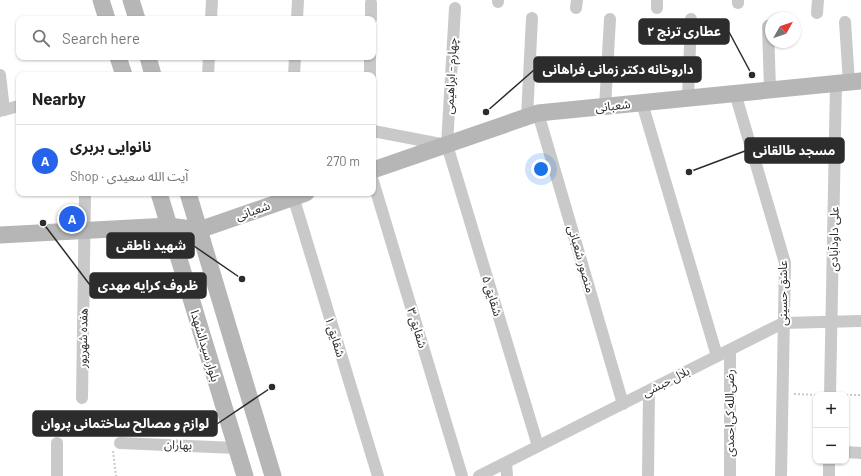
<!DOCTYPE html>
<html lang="en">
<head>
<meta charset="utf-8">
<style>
  :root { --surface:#fff; --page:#f2f2f2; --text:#222; --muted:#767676; --line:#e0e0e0; --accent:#2563eb }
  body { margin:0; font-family:Barlow,"Noto Sans Arabic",sans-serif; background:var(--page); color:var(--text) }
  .controls { position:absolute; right:12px; bottom:12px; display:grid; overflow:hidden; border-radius:8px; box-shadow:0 1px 3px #0004 }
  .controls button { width:36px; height:36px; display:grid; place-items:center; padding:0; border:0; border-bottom:1px solid var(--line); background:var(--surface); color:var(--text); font:20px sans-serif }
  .compass { position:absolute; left:765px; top:12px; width:36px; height:36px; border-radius:50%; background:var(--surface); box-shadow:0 1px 3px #0004; rotate:50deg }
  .you { position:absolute; left:541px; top:169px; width:14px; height:14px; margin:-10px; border:3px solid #fff; border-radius:50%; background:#1a73e8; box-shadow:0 0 0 6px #1a73e833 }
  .badge { display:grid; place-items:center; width:26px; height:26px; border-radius:50%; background:var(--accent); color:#fff; font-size:13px; font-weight:700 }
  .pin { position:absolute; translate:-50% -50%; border:2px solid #fff; box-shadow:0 1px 4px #0006 }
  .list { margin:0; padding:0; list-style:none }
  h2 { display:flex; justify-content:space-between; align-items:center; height:52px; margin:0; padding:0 16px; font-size:17px }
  h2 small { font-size:13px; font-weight:400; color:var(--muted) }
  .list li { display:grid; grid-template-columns:26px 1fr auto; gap:12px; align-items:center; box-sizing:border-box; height:72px; padding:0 16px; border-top:1px solid var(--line) }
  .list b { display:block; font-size:15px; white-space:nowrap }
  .list p { margin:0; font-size:13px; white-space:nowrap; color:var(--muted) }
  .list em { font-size:13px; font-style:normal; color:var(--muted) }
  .icon { flex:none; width:22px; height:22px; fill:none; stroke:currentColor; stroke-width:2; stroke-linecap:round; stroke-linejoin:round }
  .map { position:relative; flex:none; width:861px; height:476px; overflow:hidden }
  .search { position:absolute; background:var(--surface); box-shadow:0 1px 3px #0004; left:16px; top:16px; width:360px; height:44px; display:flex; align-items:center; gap:10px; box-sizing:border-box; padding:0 14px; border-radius:8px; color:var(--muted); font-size:15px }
  .panel { position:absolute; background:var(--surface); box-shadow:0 1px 3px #0004; left:16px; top:72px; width:360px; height:124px; border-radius:8px }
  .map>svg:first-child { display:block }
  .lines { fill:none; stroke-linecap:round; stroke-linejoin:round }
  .path { stroke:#c9c9c9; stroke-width:2; stroke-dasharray:2 2; stroke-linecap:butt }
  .street { stroke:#c9c9c9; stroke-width:12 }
  .secondary { stroke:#b6b6b6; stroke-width:17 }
  .labels { text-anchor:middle; stroke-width:4; stroke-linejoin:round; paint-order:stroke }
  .street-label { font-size:12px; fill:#2c2c2c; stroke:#fff }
  .leader { fill:none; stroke:#2c2c2c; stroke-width:1.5 }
  .callout-dot { fill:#2c2c2c; stroke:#fff; stroke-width:1.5 }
  .callout { fill:#2c2c2c; stroke:#2c2c2c; stroke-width:1.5 }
  .callout-label { font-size:13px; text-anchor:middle; font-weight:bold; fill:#fff }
</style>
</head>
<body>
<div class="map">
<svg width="861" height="476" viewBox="0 0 861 476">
  <rect width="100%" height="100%" fill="#fff"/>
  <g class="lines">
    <g class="path">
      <polyline points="794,394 819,395"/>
      <polyline points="846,395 861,395"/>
      <polyline points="113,451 116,476"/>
    </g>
    <g class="street">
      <polyline points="498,2 498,0"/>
      <polyline points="738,3 738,0"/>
      <polyline points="455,8 447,145 538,446"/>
      <polyline points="576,8 577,0"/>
      <polyline points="657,8 657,0"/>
      <polyline points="817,13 818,0"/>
      <polyline points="211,19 212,0"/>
      <polyline points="297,19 298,0"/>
      <polyline points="371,19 371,3"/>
      <polyline points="845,22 849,82"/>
      <polyline points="768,26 770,90"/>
      <polyline points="0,75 4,110"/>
      <polyline points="208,75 209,57"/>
      <polyline points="294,75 295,57"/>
      <polyline points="370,75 370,57"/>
      <polyline points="735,93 785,263 781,476"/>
      <polyline points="688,98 691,19"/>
      <polyline points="642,103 717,356"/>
      <polyline points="605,107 610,19"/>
      <polyline points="0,111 19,106"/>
      <polyline points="538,113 623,404"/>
      <polyline points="527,117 532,18"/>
      <polyline points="373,131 446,145"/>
      <polyline points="373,181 462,476"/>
      <polyline points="292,193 378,476"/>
      <polyline points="830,395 836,83"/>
      <polyline points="82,398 85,193"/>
      <polyline points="57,443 57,476"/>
      <polyline points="120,443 236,448"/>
      <polyline points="846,452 861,453"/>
      <polyline points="506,463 507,476"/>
      <polyline points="479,476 783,323 861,321"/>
      <polyline points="648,476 649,391"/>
      <polyline points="730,476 730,350"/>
      <polyline points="829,476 829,461"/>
    </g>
    <g class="secondary">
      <polyline points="101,0 107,19"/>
      <polyline points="131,0 137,19"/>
      <polyline points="118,57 124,75"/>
      <polyline points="148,57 153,75"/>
      <polyline points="373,170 538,113 861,81"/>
      <polyline points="159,193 245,476"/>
      <polyline points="188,193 273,476"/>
      <polyline points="0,235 169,226 199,230 306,193"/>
    </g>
  </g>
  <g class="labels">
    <g class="street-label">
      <text transform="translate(451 76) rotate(-87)" y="4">چهارم - ابراهیمی</text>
      <text transform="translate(613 106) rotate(-6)" y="4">شعبانی</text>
      <text transform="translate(253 211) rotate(-19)" y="4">شعبانی</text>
      <text transform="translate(834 239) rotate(-89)" y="4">علی داودآبادی</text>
      <text transform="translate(581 259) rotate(74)" y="4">منصور شعبانی</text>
      <text transform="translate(783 293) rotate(-90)" y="4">عاشق حسینی</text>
      <text transform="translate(492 296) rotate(73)" y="4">شقایق ۵</text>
      <text transform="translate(417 328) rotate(73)" y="4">شقایق ۳</text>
      <text transform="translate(335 337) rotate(73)" y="4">شقایق ۱</text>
      <text transform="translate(83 338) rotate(-89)" y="4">هفده شهریور</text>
      <text transform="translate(205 346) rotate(73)" y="4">بلوار سیدالشهدا</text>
      <text transform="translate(666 382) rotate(-27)" y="4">بلال حبشی</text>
      <text transform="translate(730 413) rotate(-90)" y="4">رضی‌الله کی‌احمدی</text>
      <text transform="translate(178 445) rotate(2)" y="4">بهاران</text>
    </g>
  </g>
  <path class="leader" d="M752 75L729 32M486 112L534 70M689 172L745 151M242 279L194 246M43 223L90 285M272 387L217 424"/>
  <g class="callout-dot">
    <circle cx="752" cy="75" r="4"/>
    <circle cx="486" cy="112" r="4"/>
    <circle cx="689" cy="172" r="4"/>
    <circle cx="242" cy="279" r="4"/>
    <circle cx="43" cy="223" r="4"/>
    <circle cx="272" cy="387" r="4"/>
  </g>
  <g class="callout">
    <rect x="639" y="19" width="90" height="25" rx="4"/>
    <rect x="534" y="57" width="167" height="25" rx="4"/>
    <rect x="745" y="138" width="99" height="25" rx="4"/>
    <rect x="107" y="233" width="87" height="25" rx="4"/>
    <rect x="90" y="273" width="116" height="25" rx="4"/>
    <rect x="33" y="411" width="184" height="25" rx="4"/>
  </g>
  <g class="callout-label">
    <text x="684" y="36">عطاری ترنج ۲</text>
    <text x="618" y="74">داروخانه دکتر زمانی فراهانی</text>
    <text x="794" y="155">مسجد طالقانی</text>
    <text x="151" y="250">شهید ناطقی</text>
    <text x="148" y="290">ظروف کرایه مهدی</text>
    <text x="125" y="428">لوازم و مصالح ساختمانی پروان</text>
  </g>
</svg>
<div class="controls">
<button>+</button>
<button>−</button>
</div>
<svg class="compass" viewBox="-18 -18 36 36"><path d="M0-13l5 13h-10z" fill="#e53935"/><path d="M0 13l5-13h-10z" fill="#767676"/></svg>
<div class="you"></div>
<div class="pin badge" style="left:72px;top:219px">A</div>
<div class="search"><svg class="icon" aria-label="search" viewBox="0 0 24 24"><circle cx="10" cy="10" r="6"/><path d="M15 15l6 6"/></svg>Search here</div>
<section class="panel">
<h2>Nearby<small></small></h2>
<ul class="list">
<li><span class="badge">A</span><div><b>نانوایی بربری</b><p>Shop · آیت الله سعیدی</p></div><em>270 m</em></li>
</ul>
</section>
</div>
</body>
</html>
